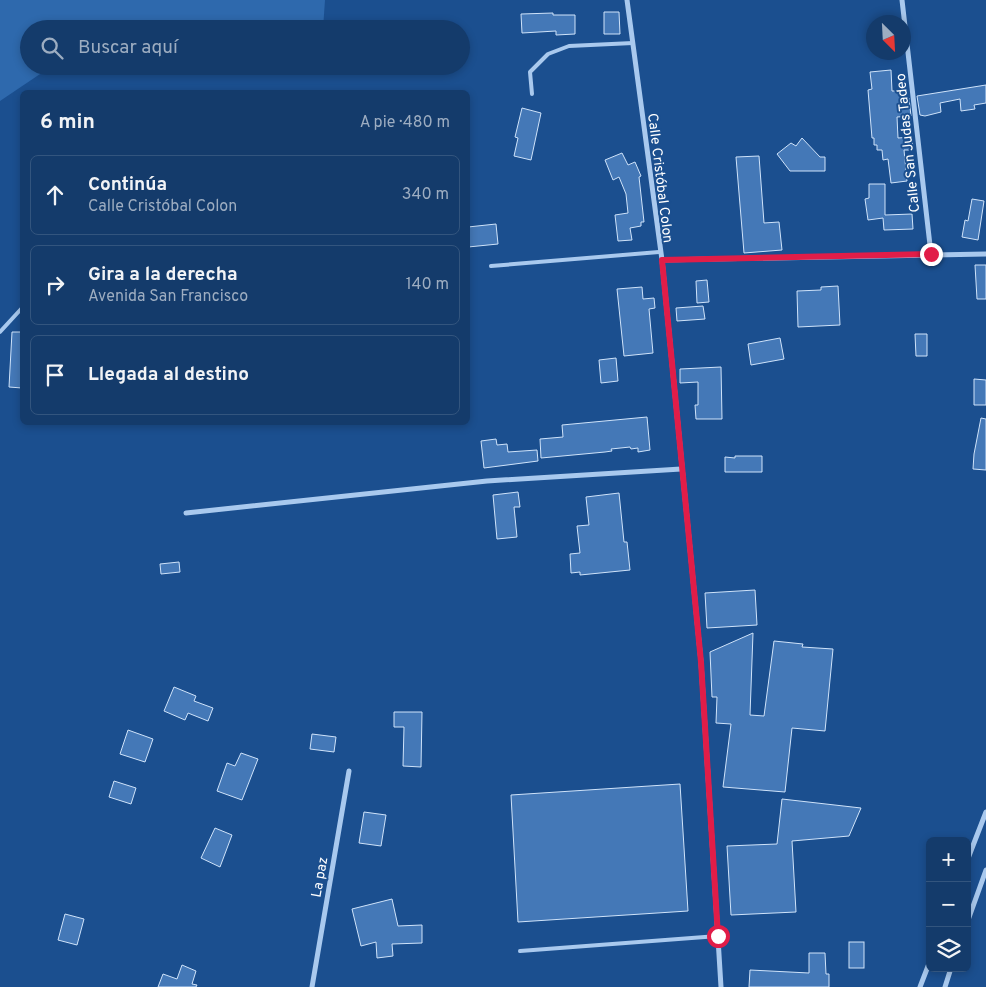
<!DOCTYPE html>
<html lang="es">
<head>
<meta charset="utf-8">
<style>
  :root { --surface:#143b6b; --page:#1d4271; --text:#f1f3f6; --muted:#9dadc1; --line:#33557e }
  body { margin:0; font-family:Overpass,sans-serif; background:var(--page); color:var(--text) }
  .controls { position:absolute; right:15px; bottom:15px; display:grid; overflow:hidden; border-radius:8px; box-shadow:0 2px 8px #0003 }
  .controls button { width:45px; height:45px; display:grid; place-items:center; padding:0; border:0; border-bottom:1px solid var(--line); background:var(--surface); color:var(--text); font:25px sans-serif }
  .compass { position:absolute; left:866px; top:15px; width:45px; height:45px; border-radius:50%; background:var(--surface); box-shadow:0 2px 8px #0003; rotate:156deg }
  .stop { position:absolute; width:15px; height:15px; margin:-11px; border:4px solid #e11d48; border-radius:50%; background:#fff }
  .stop.end { background:#e11d48; border-color:#fff; box-shadow:0 1px 5px #0008 }
  .list { margin:0; padding:0; list-style:none }
  h2 { display:flex; justify-content:space-between; align-items:center; height:65px; margin:0; padding:0 20px; font-size:21px }
  h2 small { font-size:16px; font-weight:400; color:var(--muted) }
  .list li { display:grid; grid-template-columns:32px 1fr auto; gap:15px; align-items:center; box-sizing:border-box; height:80px; margin:0 10px 10px; padding:0 10px; border:1px solid var(--line); border-radius:8px }
  .list b { display:block; font-size:19px; white-space:nowrap }
  .list p { margin:0; font-size:16px; white-space:nowrap; color:var(--muted) }
  .list em { font-size:16px; font-style:normal; color:var(--muted) }
  .icon { flex:none; width:28px; height:28px; fill:none; stroke:currentColor; stroke-width:2; stroke-linecap:round; stroke-linejoin:round }
  .map { position:relative; flex:none; width:986px; height:987px; overflow:hidden }
  .search { position:absolute; background:var(--surface); box-shadow:0 2px 8px #0003; left:20px; top:20px; width:450px; height:55px; display:flex; align-items:center; gap:12px; box-sizing:border-box; padding:0 18px; border-radius:28px; color:var(--muted); font-size:19px }
  .panel { position:absolute; background:var(--surface); box-shadow:0 2px 8px #0003; left:20px; top:90px; width:450px; height:335px; border-radius:8px }
  .map>svg:first-child { display:block }
  .green { fill:#2e69ad }
  .building { fill:#4478b7; stroke:#cfe3fa }
  .lines { fill:none; stroke-linecap:round; stroke-linejoin:round }
  .lane { stroke:#a9c9ee; stroke-width:4 }
  .street { stroke:#a9c9ee; stroke-width:5 }
  .route { stroke:#e11d48; stroke-width:6 }
  .labels { text-anchor:middle; stroke-width:4; stroke-linejoin:round; paint-order:stroke }
  .street-label { font-size:14px; fill:#fff; stroke:#1b4f8f }
</style>
</head>
<body>
<div class="map">
<svg width="986" height="987" viewBox="0 0 986 987">
  <rect width="100%" height="100%" fill="#1b4f8f"/>
  <polygon class="green" points="0,0 325,0 323,29 29,29 29,66 64,66 49,68 0,101"/>
  <g class="building">
    <polygon points="604,12 619,12 620,34 604,34"/>
    <polygon points="553,13 553,15 575,15 575,34 556,35 556,31 522,33 521,14"/>
    <polygon points="891,70 892,91 906,91 906,98 909,98 911,116 897,117 898,138 912,137 913,150 904,150 907,181 891,183 888,159 883,160 882,150 877,150 877,145 874,145 874,138 872,138 868,90 872,89 870,72"/>
    <polygon points="986,85 986,103 974,105 975,109 961,111 960,99 940,103 941,112 925,116 920,115 917,96"/>
    <polygon points="522,108 541,113 531,160 514,156 518,138 515,137"/>
    <polygon points="802,138 820,157 825,157 825,171 790,171 777,154 791,143 796,146"/>
    <polygon points="622,153 628,165 635,162 641,176 639,177 644,222 641,222 641,226 630,228 632,240 618,241 615,215 628,213 626,194 619,177 613,180 605,160"/>
    <polygon points="759,156 764,223 779,222 782,250 744,253 736,157"/>
    <polygon points="869,184 885,184 885,215 912,214 913,229 884,230 883,218 868,220 865,199 869,198"/>
    <polygon points="972,199 984,201 978,240 962,237 965,220 968,221"/>
    <polygon points="496,224 498,244 468,247 468,227"/>
    <polygon points="975,265 986,265 986,299 977,299"/>
    <polygon points="707,280 709,302 697,303 696,281"/>
    <polygon points="838,286 840,325 798,327 797,291 821,290 821,287"/>
    <polygon points="642,287 643,299 654,298 655,308 649,309 653,353 624,356 617,289"/>
    <polygon points="703,306 705,319 677,321 676,308"/>
    <polygon points="12,332 22,332 22,388 9,387"/>
    <polygon points="915,334 927,334 927,356 916,356"/>
    <polygon points="780,338 784,359 751,365 748,344"/>
    <polygon points="616,358 618,381 601,383 599,360"/>
    <polygon points="721,367 722,419 696,419 695,405 698,405 698,382 680,383 680,369"/>
    <polygon points="974,379 986,380 986,405 974,405"/>
    <polygon points="647,417 650,450 638,452 638,448 631,449 630,447 611,449 612,451 605,452 541,458 540,439 563,437 562,425"/>
    <polygon points="981,418 986,419 986,470 973,469 974,454"/>
    <polygon points="496,439 497,445 507,444 508,452 537,450 538,461 484,468 481,441"/>
    <polygon points="735,456 762,456 762,472 725,472 725,457 735,458"/>
    <polygon points="518,492 520,507 514,507 517,537 497,539 493,495"/>
    <polygon points="619,493 624,542 627,542 630,570 580,575 580,572 571,573 570,554 580,553 577,526 589,525 586,497"/>
    <polygon points="179,562 180,572 161,574 160,564"/>
    <polygon points="755,590 757,625 707,628 705,593"/>
    <polygon points="753,633 750,715 764,716 774,641 803,644 802,647 833,649 825,731 792,728 785,792 723,787 731,724 716,723 717,697 712,697 710,652"/>
    <polygon points="174,687 196,696 194,701 213,708 208,721 188,713 185,720 164,711"/>
    <polygon points="394,712 422,712 421,767 403,766 404,727 394,727"/>
    <polygon points="128,730 153,739 145,762 120,754"/>
    <polygon points="312,734 336,737 334,752 310,749"/>
    <polygon points="241,753 258,759 242,800 217,791 227,763 235,766"/>
    <polygon points="114,781 136,788 131,804 109,797"/>
    <polygon points="680,784 688,911 518,922 511,795"/>
    <polygon points="782,799 861,808 849,836 792,841 796,912 731,915 727,846 777,844"/>
    <polygon points="364,812 386,815 381,846 359,843"/>
    <polygon points="215,828 232,835 220,867 201,858"/>
    <polygon points="392,899 398,926 422,925 422,943 392,944 393,956 377,958 376,942 361,946 352,909"/>
    <polygon points="65,914 84,919 77,945 58,940"/>
    <rect x="849" y="942" width="15" height="26"/>
    <polygon points="809,953 825,953 826,974 829,974 829,987 749,987 750,970 809,973"/>
    <polygon points="182,965 196,971 192,984 197,985 196,987 158,987 163,974 177,979"/>
  </g>
  <g class="lines">
    <g class="lane">
      <polyline points="532,94 530,72 548,54 569,46 633,43"/>
      <polyline points="491,266 659,252"/>
      <polyline points="0,332 22,308"/>
      <polyline points="520,951 718,936"/>
    </g>
    <g class="street">
      <polyline points="627,0 662,260 701,662 721,987"/>
      <polyline points="902,0 931,254"/>
      <polyline points="662,260 986,254"/>
      <polyline points="186,513 487,481 681,469"/>
      <polyline points="967,861 986,812"/>
      <polyline points="967,923 986,870"/>
      <polyline points="312,987 349,771"/>
      <polyline points="920,987 930,961"/>
      <polyline points="945,987 951,968"/>
    </g>
  </g>
  <g class="lines">
    <polyline class="route" points="718,936 701,662 662,260 931,254"/>
  </g>
  <g class="labels">
    <g class="street-label">
      <text transform="translate(907 143) rotate(-96)" y="5">Calle San Judas Tadeo</text>
      <text transform="translate(661 178) rotate(83)" y="5">Calle Cristóbal Colon</text>
      <text transform="translate(319 877) rotate(-80)" y="5">La paz</text>
    </g>
  </g>
</svg>
<div class="controls">
<button>+</button>
<button>−</button>
<button><svg class="icon" aria-label="layers" viewBox="0 0 24 24"><path d="M12 4l9 5-9 5-9-5zM3 14l9 5 9-5"/></svg></button>
</div>
<svg class="compass" viewBox="-18 -18 36 36"><path d="M0-13l5 13h-10z" fill="#e53935"/><path d="M0 13l5-13h-10z" fill="#9dadc1"/></svg>
<div class="stop" style="left:718px;top:936px"></div>
<div class="stop end" style="left:931px;top:254px"></div>
<div class="search"><svg class="icon" aria-label="search" viewBox="0 0 24 24"><circle cx="10" cy="10" r="6"/><path d="M15 15l6 6"/></svg>Buscar aquí</div>
<section class="panel">
<h2>6 min<small>A pie · 480 m</small></h2>
<ul class="list">
<li><svg class="icon" aria-label="ahead" viewBox="0 0 24 24"><path d="M12 20V5M6 11l6-6 6 6"/></svg><div><b>Continúa</b><p>Calle Cristóbal Colon</p></div><em>340 m</em></li>
<li><svg class="icon" aria-label="right" viewBox="0 0 24 24"><path d="M7 20v-9h11M14 6l5 5-5 5"/></svg><div><b>Gira a la derecha</b><p>Avenida San Francisco</p></div><em>140 m</em></li>
<li><svg class="icon" aria-label="arrive" viewBox="0 0 24 24"><path d="M6 21V4h12l-3 4 3 4H6"/></svg><div><b>Llegada al destino</b></div></li>
</ul>
</section>
</div>
</body>
</html>
